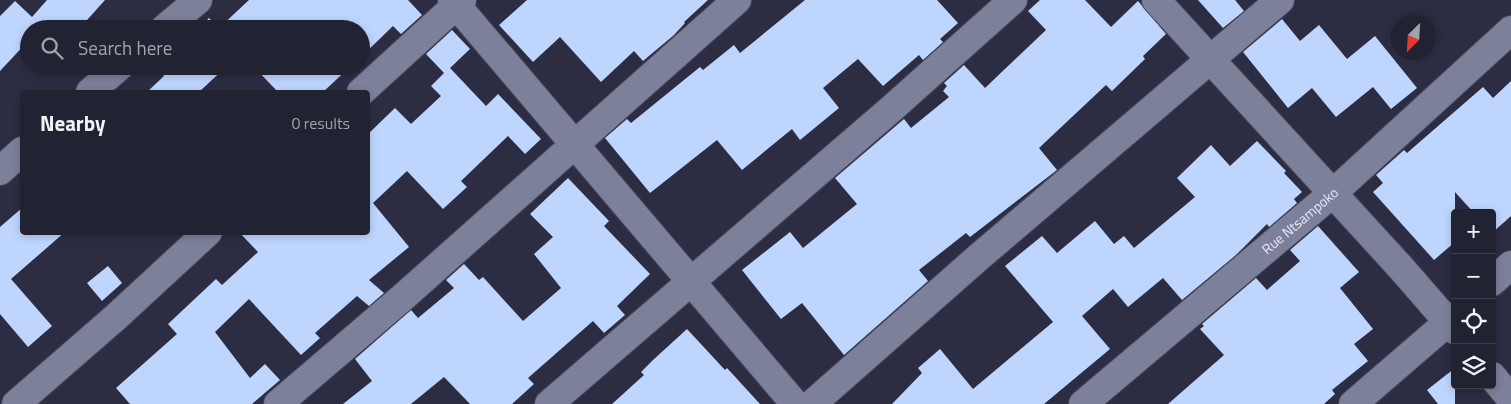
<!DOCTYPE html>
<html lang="en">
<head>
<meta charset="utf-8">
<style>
  :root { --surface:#212232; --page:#292a3a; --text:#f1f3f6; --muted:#a2a4ac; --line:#3e3f4d }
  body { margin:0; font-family:"Titillium Web",sans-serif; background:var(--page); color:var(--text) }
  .controls { position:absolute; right:15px; bottom:15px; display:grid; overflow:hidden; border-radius:5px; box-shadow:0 2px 8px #0003 }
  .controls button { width:45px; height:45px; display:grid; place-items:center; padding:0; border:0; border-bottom:1px solid var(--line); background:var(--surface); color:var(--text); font:25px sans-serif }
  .compass { position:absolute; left:1391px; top:15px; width:45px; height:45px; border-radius:50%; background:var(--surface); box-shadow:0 2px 8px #0003; rotate:204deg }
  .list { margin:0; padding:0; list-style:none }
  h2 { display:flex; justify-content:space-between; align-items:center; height:65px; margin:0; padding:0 20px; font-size:21px }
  h2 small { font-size:16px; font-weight:400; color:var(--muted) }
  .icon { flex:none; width:28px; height:28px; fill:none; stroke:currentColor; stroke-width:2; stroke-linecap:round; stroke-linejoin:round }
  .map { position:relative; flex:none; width:1511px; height:404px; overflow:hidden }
  .search { position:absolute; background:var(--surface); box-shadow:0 2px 8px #0003; left:20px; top:20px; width:350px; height:55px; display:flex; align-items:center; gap:12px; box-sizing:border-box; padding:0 18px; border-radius:28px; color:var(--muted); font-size:19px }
  .panel { position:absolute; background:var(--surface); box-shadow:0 2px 8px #0003; left:20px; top:90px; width:350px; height:145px; border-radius:5px }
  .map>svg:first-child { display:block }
  .building { fill:#bed6fe }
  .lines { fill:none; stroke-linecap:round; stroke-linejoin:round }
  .minor-casing { stroke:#46485a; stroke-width:30 }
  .minor { stroke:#7d809a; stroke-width:28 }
  .labels { text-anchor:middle; stroke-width:5; stroke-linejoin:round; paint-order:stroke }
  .street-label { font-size:14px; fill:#e6e8f6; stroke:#2c2d43 }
</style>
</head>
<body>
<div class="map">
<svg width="1511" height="404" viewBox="0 0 1511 404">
  <rect width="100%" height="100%" fill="#2c2d43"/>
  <g class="building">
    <polygon points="47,0 105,0 79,29 29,29 29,40 0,71 0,16 15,1 32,17"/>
    <polygon points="249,0 408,0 422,15 401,34 393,26 361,57 361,29 198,29 209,18 219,28"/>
    <polygon points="527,0 708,0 684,22 685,23 674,35 643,61 634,51 601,82 560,37 533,62 499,25"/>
    <polygon points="805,0 937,0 958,23 940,39 943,42 923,60 919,55 883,86 858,59 823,88 839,108 800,140 792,129 742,170 717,140 650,193 605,138 627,119 631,123 700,67 703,70 734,45 740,53"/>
    <polygon points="1040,0 1085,0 1111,27 1138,1 1166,34 1143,56 1145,59 1112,91 1106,85 1039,148 1057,170 970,237 966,233 919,270 928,281 844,355 802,303 781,319 742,270 790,232 803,248 857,204 835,178 904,119 911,128 949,97 943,91 947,86 944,83 964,65 985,88 1046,30 1028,11"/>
    <polygon points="1198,0 1235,0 1244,11 1223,28"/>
    <polygon points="1282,19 1300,41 1319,25 1347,59 1375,36 1417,88 1391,109 1373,87 1336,117 1312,88 1288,108 1243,52"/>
    <polygon points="452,30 470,49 450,68 486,106 498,94 541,139 525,154 508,136 461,181 467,187 443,209 407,171 373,203 409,247 369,280 384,293 369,306 357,296 315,333 320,338 301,355 249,299 215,332 250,378 265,364 280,380 252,404 130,404 116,388 177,334 168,324 216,279 222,285 258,252 239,232 368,232 368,134 395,108 411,124 441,96 431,86 444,73 426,54"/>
    <polygon points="159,66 227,66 199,92 147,92 164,76 157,68"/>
    <polygon points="253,66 351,66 323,92 278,92"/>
    <polygon points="1511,81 1511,216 1492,233 1492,213 1474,213 1455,192 1455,242 1434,260 1373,192 1383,183 1376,175 1404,150 1407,153 1483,87 1493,98"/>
    <polygon points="1257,141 1286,171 1284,173 1302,192 1294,199 1297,203 1269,227 1267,224 1236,255 1182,300 1163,278 1128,307 1113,289 1082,316 1110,349 1044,404 892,404 922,373 918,368 940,349 973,389 1053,322 1005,266 1042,236 1057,253 1095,221 1114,244 1124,236 1134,248 1195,197 1177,178 1211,145 1230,166"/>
    <polygon points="568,178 609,221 604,226 650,274 617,306 625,315 604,333 593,321 528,378 534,384 512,404 470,404 444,377 411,404 343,404 372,381 355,359 411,310 418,318 454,288 446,280 464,264 479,280 483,277 523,321 561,288 534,254 553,237 530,214"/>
    <polygon points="22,208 22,232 65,232 11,279 52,326 28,347 0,314 0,227"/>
    <polygon points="1318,226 1359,272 1340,288 1373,329 1354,344 1368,361 1332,390 1335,394 1324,404 1168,404 1224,355 1200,329 1204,326 1202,324 1256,278 1267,290 1300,261 1290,250"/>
    <polygon points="108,266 122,283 102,301 87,283"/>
    <polygon points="687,329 725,370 727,368 760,404 612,404 644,375 641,372 653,360"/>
    <polygon points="1455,368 1455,404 1438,404 1427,390"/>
  </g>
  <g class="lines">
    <defs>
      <g id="minor">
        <polyline points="452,0 795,404"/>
        <polyline points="1156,0 1402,269 1455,330"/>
        <polyline points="164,29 198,0"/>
        <polyline points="90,92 120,66"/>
        <polyline points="361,92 462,0"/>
        <polyline points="0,171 22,151"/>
        <polyline points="1492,282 1511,265"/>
        <polyline points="1492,376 1511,399"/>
        <polyline points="16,404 116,317 208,232"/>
        <polyline points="278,404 402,298 737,0"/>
        <polyline points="549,404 890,110 1013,0"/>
        <polyline points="812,404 980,256 1280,0"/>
        <path id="s1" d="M1083,404L1333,193L1511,30"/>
        <polyline points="1353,404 1455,316"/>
      </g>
    </defs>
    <use href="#minor" class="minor-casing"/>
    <use href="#minor" class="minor"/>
  </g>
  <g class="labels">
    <g class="street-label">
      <text dy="5" stroke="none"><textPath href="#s1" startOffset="284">Rue Ntsampoko</textPath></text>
    </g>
  </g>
</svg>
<div class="controls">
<button>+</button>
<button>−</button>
<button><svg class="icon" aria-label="locate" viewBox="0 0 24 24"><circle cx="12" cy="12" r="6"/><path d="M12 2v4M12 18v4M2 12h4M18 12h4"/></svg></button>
<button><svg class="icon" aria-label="layers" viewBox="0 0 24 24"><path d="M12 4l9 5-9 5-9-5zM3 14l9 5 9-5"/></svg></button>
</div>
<svg class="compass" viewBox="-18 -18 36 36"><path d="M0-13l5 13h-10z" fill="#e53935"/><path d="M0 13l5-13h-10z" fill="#a2a4ac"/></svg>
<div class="search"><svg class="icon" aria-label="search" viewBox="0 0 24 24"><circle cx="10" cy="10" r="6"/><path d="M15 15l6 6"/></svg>Search here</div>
<section class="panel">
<h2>Nearby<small>0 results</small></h2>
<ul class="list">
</ul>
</section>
</div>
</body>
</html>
